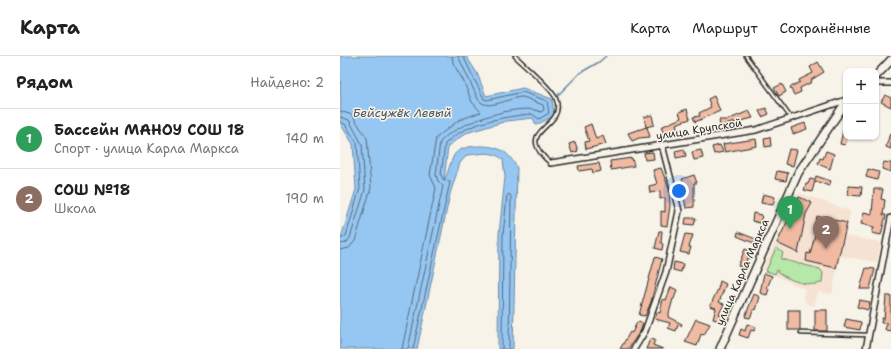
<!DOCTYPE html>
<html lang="ru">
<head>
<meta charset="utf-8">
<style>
  :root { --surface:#fff; --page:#f2f2f2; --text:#202124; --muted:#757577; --line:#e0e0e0; --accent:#c8321e }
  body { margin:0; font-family:"Shantell Sans",sans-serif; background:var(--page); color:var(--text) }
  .controls { position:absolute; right:12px; top:12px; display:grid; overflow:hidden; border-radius:8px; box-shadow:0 1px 3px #0004 }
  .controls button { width:36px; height:36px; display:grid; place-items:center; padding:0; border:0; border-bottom:1px solid var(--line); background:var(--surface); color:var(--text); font:20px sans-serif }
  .you { position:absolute; left:339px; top:135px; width:14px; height:14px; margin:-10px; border:3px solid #fff; border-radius:50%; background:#1a73e8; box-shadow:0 0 0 6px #1a73e833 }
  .badge { display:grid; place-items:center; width:26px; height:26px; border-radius:50%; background:var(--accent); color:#fff; font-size:13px; font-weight:700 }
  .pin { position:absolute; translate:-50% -33px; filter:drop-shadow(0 1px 2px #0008) }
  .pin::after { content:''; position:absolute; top:21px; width:14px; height:12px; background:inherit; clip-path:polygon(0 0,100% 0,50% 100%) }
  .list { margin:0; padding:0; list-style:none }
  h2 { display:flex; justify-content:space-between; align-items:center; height:52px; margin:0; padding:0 16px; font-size:17px }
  h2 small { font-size:13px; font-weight:400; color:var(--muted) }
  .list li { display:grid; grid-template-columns:26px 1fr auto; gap:12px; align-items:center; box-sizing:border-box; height:60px; padding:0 16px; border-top:1px solid var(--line) }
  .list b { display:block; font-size:15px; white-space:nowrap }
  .list p { margin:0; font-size:13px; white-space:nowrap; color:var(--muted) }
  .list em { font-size:13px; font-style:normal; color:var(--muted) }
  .map { position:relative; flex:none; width:551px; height:293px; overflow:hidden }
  header { display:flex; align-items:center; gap:24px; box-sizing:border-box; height:56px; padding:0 20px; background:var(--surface); border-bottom:1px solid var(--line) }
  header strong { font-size:19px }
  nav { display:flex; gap:22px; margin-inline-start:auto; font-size:14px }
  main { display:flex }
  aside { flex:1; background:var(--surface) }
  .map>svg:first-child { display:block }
  .built { fill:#f5e2d3 }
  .green { fill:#b6e8a9; stroke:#708a6a }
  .water { fill:#96c7f2; stroke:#6b89a2 }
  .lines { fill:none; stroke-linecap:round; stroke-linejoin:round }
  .shore { stroke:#56697b; stroke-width:1 }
  .stream { stroke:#6b89a2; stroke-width:1.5 }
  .building { fill:#f0bba2; stroke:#2b2b2b }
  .service-casing { stroke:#2b2b2b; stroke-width:5.5 }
  .minor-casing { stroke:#2b2b2b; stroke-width:8 }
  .secondary-casing { stroke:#2b2b2b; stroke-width:10 }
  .service { stroke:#f7f3e8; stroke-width:2.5 }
  .minor { stroke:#f7f3e8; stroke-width:5 }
  .secondary { stroke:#f7f3e8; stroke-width:7 }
  .labels { text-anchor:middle; stroke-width:3; stroke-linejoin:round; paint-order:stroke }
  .street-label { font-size:11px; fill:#2b2b2b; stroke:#f7f3e8 }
  .water-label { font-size:12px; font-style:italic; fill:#46525d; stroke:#f7f3e8 }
</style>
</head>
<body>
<header>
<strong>Карта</strong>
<nav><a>Карта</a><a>Маршрут</a><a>Сохранённые</a></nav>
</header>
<main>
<aside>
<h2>Рядом<small>Найдено: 2</small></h2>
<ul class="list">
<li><span class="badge" style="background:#2e9e5b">1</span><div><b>Бассейн МАНОУ СОШ 18</b><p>Спорт · улица Карла Маркса</p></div><em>140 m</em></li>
<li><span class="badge" style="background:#8d6e63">2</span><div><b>СОШ №18</b><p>Школа</p></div><em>190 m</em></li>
</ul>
</aside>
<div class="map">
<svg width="551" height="293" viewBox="0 0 551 293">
  <rect width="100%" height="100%" fill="#f7f3e8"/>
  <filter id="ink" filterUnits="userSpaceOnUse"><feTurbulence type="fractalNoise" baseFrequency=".025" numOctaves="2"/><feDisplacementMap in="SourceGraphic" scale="8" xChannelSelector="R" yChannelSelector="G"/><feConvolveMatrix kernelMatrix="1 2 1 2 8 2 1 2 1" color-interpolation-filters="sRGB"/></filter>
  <g filter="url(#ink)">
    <polygon class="built" points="459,137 510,155 506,180 541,186 537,206 500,200 492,238 478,236 474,250 465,247 466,243 463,242 465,233 422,214"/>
    <path class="green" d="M436,192L443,197L441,203L480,213L483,217L482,226C474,233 442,223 437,214L435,218L426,215Z"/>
    <path class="water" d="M0,0H126L137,17L146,40L183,32L212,43L214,60L196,69L193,62L167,65L126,77L108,90L104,125C108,117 110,107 114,99C121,88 150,88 161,94C168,97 174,106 177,112L173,293H158L159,178L165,121L163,104C153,94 141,98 127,99L120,107L110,138L77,293H0V185L16,133L13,88L1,69Z"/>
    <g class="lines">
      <g class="shore">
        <polyline points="0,55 12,59 27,82 31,132 15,185 9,192 0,194"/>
        <polyline points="0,61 9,64 22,88 25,134 10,182 6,187 0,188"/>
        <polyline points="0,66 5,68 17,87 20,132 6,180 0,183"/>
        <polyline points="62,293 96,132 90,119 96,82 119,64 141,56 132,46 123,24 113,7 112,0"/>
        <path d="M68,293L103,130L98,125L96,119L100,86C114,68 181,45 201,56L204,54L203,49C197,47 188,42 182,41C169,41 147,57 138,43L118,0"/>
        <path d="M73,293L110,126L103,123L101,119L105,88C126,66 163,61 192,58L199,63L209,57L207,45L183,36L147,44L144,43L123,0"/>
        <polyline points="162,293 163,179 167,140 169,138 171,140 169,293"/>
      </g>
      <polyline class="stream" points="218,39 240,17 259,6 266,0"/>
    </g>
    <g class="building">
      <polygon points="478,6 484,16 471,24 472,26 460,32 461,36 454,39 450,31 460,26 459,24 473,17 470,11"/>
      <polygon points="442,28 446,36 439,40 434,32"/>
      <polygon points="545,39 551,42 551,51 541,46"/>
      <polygon points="374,40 380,55 355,66 353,61 360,60 359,57 371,51 368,43"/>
      <polygon points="426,52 429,58 422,61 419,55"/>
      <polygon points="347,53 350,63 336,68 338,73 324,78 321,71 341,62 339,56"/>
      <polygon points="409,55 413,62 380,70 379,64 387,64"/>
      <polygon points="312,59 314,69 306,71 304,61"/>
      <polygon points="465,67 467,73 453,78 451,72"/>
      <polygon points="251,68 256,83 263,80 266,88 246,93 245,86 249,85 244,71"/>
      <polygon points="504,70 506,70 506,81 508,81 505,89 500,88"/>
      <polygon points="307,71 310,81 299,82 292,85 288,77"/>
      <polygon points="550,77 551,77 551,93 546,91"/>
      <polygon points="430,81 431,90 425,91 424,82"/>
      <polygon points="416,83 417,90 385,96 383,88"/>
      <polygon points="235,86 238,95 232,97 229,88"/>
      <polygon points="380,89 383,96 374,98 372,91"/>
      <polygon points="344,93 346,100 336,102 335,95"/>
      <polygon points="449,93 457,94 453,110 445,108"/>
      <polygon points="361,94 363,102 354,104 352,96"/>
      <polygon points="486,95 494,98 490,113 478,108 480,102 483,103"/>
      <polygon points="313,96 314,103 305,104 304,97"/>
      <polygon points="292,102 294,110 271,114 270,105"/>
      <polygon points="544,106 551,107 551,116 542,113"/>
      <polygon points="259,107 261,115 253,117 252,113 239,115 238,110"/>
      <polygon points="321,112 329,133 330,150 327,170 321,169 321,155 325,156 325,142 320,143 320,135 310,137 309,130 317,128 313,114"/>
      <polygon points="528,113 539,116 537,124 526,121"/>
      <polygon points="437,115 448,117 446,125 435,123"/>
      <polygon points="354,119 357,127 354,127 354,151 346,152 343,136 346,136 342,123"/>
      <polygon points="476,120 491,125 489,130 475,125 472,136 464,134 466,128 468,128 470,123 475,124"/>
      <polygon points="509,130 522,131 521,140 508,139"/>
      <polygon points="534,133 543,133 541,143 545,144 543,159 546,159 541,179 532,177 534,171 521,168 524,156 532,158"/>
      <polygon points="423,138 435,141 433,149 421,147"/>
      <polygon points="459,141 472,147 466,158 458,197 437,187"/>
      <polygon points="413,157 422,159 420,167 412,165"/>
      <polygon points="477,160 507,167 496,212 466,205 467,197 470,198 478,168 475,168"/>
      <polygon points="346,162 356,162 354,169 345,168"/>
      <polygon points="319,175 322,175 321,187 323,188 322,194 315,192"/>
      <polygon points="398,176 418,184 416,188 397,180"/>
      <polygon points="345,178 353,179 349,191 351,191 349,198 340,196"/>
      <polygon points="405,193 413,196 410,203 407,202 404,212 398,210"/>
      <polygon points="315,201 322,203 311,246 305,260 299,259"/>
      <polygon points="334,206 343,208 341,216 333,214"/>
      <polygon points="526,212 535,213 530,233 520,233"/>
      <polygon points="424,217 432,220 427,232 429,233 427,239 420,237"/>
      <polygon points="380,225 386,228 379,246 384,248 379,258 383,260 380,265 373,263 376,252 370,250 378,233"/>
      <polygon points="331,231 337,234 334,243 333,243 328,261 342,268 341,270 338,269 336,275 328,272 330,267 315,263 317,256 320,257 323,243 326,244"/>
      <polygon points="414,238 420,241 416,254 414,253 410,262 405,261"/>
      <polygon points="546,240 551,240 551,275 545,274 547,267 541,267 542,262 544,263"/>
      <polygon points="519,244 530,246 528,254 517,251"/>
      <rect x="448" y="254" width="12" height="20"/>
      <rect x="475" y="254" width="12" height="21"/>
      <polygon points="356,263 370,268 364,279 361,278 357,290 345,286"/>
      <polygon points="506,263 521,266 520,274 504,271"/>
      <polygon points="297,266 303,267 301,274 288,293 280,293 290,276 292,277"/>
      <polygon points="407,268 416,271 414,275 411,274 408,282 399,279 401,273 405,275"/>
      <polygon points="310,283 315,284 313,289 323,293 306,293"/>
    </g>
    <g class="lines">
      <defs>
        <g id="service">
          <path d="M175,0C184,9 213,33 216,43C226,70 183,72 200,96C203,100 207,105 211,107"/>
          <polyline points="406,0 451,62"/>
          <polyline points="461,277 527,279"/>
        </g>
        <g id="minor">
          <polyline points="536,27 551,27"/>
          <polyline points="211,107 416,74 506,44"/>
          <polyline points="294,293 305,275 326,216 339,155 322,89"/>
          <polyline points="526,293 551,162"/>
        </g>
        <g id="secondary">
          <polyline points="536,20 551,4"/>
          <polyline points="380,293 458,117 506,46"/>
        </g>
      </defs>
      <use href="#service" class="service-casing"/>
      <use href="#minor" class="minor-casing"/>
      <use href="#secondary" class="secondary-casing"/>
      <use href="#service" class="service"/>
      <use href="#minor" class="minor"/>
      <use href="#secondary" class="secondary"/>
    </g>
  </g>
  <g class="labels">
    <g class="street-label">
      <text transform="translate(359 73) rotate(-9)" y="4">улица Крупской</text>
      <text transform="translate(402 216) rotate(-66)" y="4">улица Карла Маркса</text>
    </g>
    <g class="water-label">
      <text x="62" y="61">Бейсужёк Левый</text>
    </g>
  </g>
</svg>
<div class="controls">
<button>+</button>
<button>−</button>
</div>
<div class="you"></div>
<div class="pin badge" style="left:450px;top:173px;background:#2e9e5b">1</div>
<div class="pin badge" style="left:486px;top:193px;background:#8d6e63">2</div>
</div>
</main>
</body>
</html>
